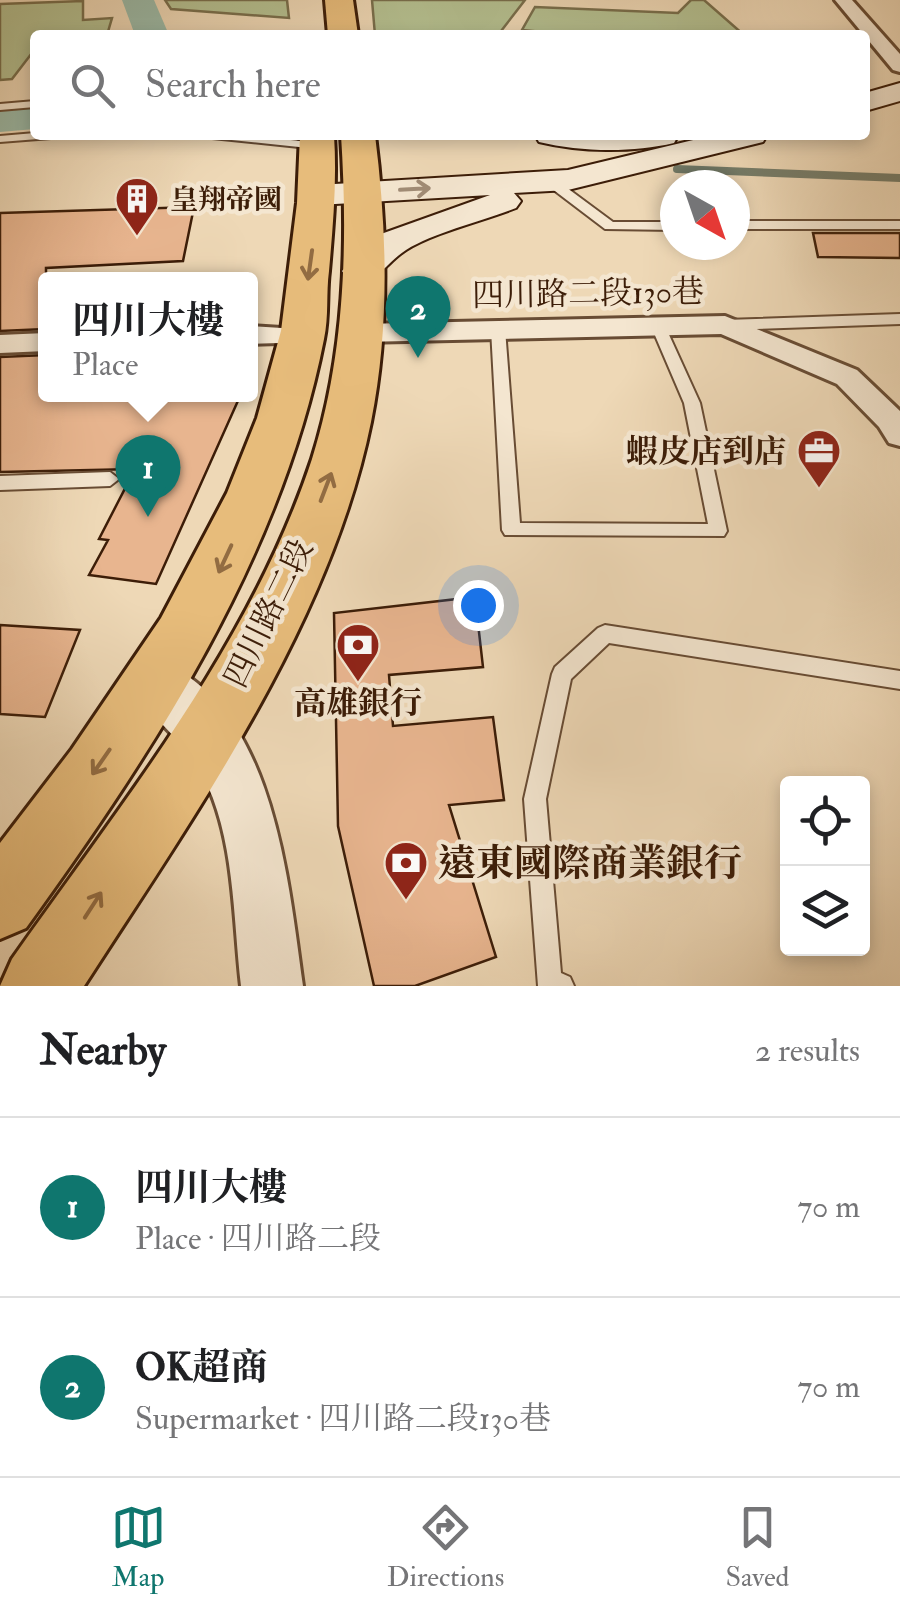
<!DOCTYPE html>
<html lang="en">
<head>
<meta charset="utf-8">
<style>
  :root { --surface:#fff; --page:#f2f2f2; --text:#202124; --muted:#757577; --line:#e0e0e0; --accent:#0f766e }
  body { margin:0; font-family:"IM FELL Double Pica","Noto Serif TC",serif; background:var(--page); color:var(--text) }
  .controls { position:absolute; right:30px; bottom:30px; display:grid; overflow:hidden; border-radius:10px; box-shadow:0 5px 15px #0003 }
  .controls button { width:90px; height:90px; display:grid; place-items:center; padding:0; border:0; border-bottom:2px solid var(--line); background:var(--surface); color:var(--text); font:50px sans-serif }
  .compass { position:absolute; left:660px; top:170px; width:90px; height:90px; border-radius:50%; background:var(--surface); box-shadow:0 5px 15px #0003; rotate:140deg }
  .you { position:absolute; left:478px; top:605px; width:35px; height:35px; margin:-25px; border:8px solid #fff; border-radius:50%; background:#1a73e8; box-shadow:0 0 0 15px #1a73e833 }
  .badge { display:grid; place-items:center; width:65px; height:65px; border-radius:50%; background:var(--accent); color:#fff; font-size:32px; font-weight:700 }
  .pin { position:absolute; translate:-50% -82px; filter:drop-shadow(0 2px 5px #0008) }
  .pin::after { content:''; position:absolute; top:52px; width:35px; height:30px; background:inherit; clip-path:polygon(0 0,100% 0,50% 100%) }
  .popup { position:absolute; left:38px; top:272px; width:220px; height:130px; box-sizing:border-box; display:grid; place-content:center; border-radius:10px; background:var(--surface); filter:drop-shadow(0 2px 8px #0005); font-size:32px; white-space:nowrap; color:var(--muted) }
  .popup b { font-size:38px; color:var(--text) }
  .popup::after { content:''; position:absolute; left:50%; top:100%; margin-left:-20px; border:20px solid transparent; border-top-color:var(--surface) }
  .list { margin:0; padding:0; list-style:none }
  h2 { display:flex; justify-content:space-between; align-items:center; height:130px; margin:0; padding:0 40px; font-size:42px }
  h2 small { font-size:32px; font-weight:400; color:var(--muted) }
  .list li { display:grid; grid-template-columns:65px 1fr auto; gap:30px; align-items:center; box-sizing:border-box; height:180px; padding:0 40px; border-top:2px solid var(--line) }
  .list b { display:block; font-size:38px; white-space:nowrap }
  .list p { margin:0; font-size:32px; white-space:nowrap; color:var(--muted) }
  .list em { font-size:32px; font-style:normal; color:var(--muted) }
  .icon { flex:none; width:55px; height:55px; fill:none; stroke:currentColor; stroke-width:2; stroke-linecap:round; stroke-linejoin:round }
  .map { position:relative; flex:none; width:900px; height:986px; overflow:hidden }
  .search { position:absolute; background:var(--surface); box-shadow:0 5px 15px #0003; left:30px; right:30px; top:30px; height:110px; display:flex; align-items:center; gap:25px; box-sizing:border-box; padding:0 35px; border-radius:10px; color:var(--muted); font-size:38px }
  .sheet { height:490px; background:var(--surface) }
  nav { display:flex; justify-content:space-around; align-items:center; box-sizing:border-box; height:140px; border-top:2px solid var(--line); background:var(--surface); font-size:28px; color:var(--muted) }
  nav a { display:grid; justify-items:center; gap:5px }
  nav .on { color:var(--accent) }
  .map>svg:first-child { display:block }
  .green { fill:#b4c091; stroke:#786e4c; stroke-width:2.5 }
  .lines { fill:none; stroke-linecap:round; stroke-linejoin:round }
  .stream { stroke:#757c69; stroke-width:8 }
  .river { fill:#9bbba9; fill-rule:evenodd }
  .building { fill:#e8b58f; stroke:#3c1d08; stroke-width:2.5 }
  .service-casing { stroke:#684c34; stroke-width:4 }
  .minor-casing { stroke:#684c34; stroke-width:6 }
  .tertiary-casing { stroke:#684c34; stroke-width:6 }
  .secondary-casing { stroke:#3c1d08; stroke-width:4 }
  .primary-casing { stroke:#3c1d08; stroke-width:6 }
  .service { fill:#f4e6d0; fill-rule:evenodd }
  .minor { fill:#f4e6d0; fill-rule:evenodd }
  .tertiary { fill:#f4e6d0; fill-rule:evenodd }
  .secondary { fill:#f4e6d0; fill-rule:evenodd }
  .primary { fill:#e7bc7b; fill-rule:evenodd }
  .oneway { stroke:#a18c76 }
  .oneway2 { stroke:#926c42 }
  .labels { text-anchor:middle; stroke-width:9; stroke-linejoin:round; paint-order:stroke }
  .far-poi-label { font-size:28px; font-weight:bold; fill:#3c1d08; stroke:#f4e6d0; text-anchor:start }
  .street-label { font-size:32px; fill:#3c1d08; stroke:#f4e6d0 }
  .poi-label { font-size:32px; font-weight:bold; fill:#3c1d08; stroke:#f4e6d0; text-anchor:end }
  .near-poi-label { font-size:38px; font-weight:bold; fill:#3c1d08; stroke:#f4e6d0; text-anchor:start }
</style>
</head>
<body>
<div class="map">
<svg width="900" height="986" viewBox="0 0 900 986">
  <rect width="100%" height="100%" fill="#eed8b6"/>
  <filter id="stains"><feTurbulence type="fractalNoise" baseFrequency=".002" numOctaves="4"/><feColorMatrix values="0 0 0 0 .2 0 0 0 0 .09 0 0 0 0 .02 0 0 0 .5 -.17"/></filter>
  <radialGradient id="worn" r=".72"><stop offset=".6" stop-color="#630" stop-opacity="0"/><stop offset="1" stop-color="#630" stop-opacity=".3"/></radialGradient>
  <g class="green">
    <polygon points="165,0 287,0 289,18 171,9"/>
    <polygon points="372,0 525,0 498,35 375,35"/>
    <polygon points="691,0 704,0 744,35 574,35 522,30 535,7 678,13"/>
    <polygon points="83,1 83,20 112,18 107,35 35,35 35,49 12,79 0,80 0,4"/>
  </g>
  <g class="lines">
    <polyline class="stream" points="677,169 900,178"/>
    <g class="river">
      <polygon points="122,0 154,0 169,35 135,35"/>
      <polygon points="35,107 35,129 0,132 0,110"/>
    </g>
  </g>
  <g class="building">
    <polygon points="194,207 183,261 46,268 46,329 0,331 0,213"/>
    <polygon points="813,233 900,233 900,258 818,257"/>
    <polygon points="46,355 46,394 241,394 156,584 89,575 108,540 99,539 135,469 0,472 0,357"/>
    <polygon points="475,597 483,667 389,675 393,726 493,717 504,800 449,805 496,957 415,986 374,986 338,826 334,613"/>
    <polygon points="0,625 80,630 45,717 0,714"/>
  </g>
  <g class="lines">
    <defs>
      <g id="service">
        <polygon points="35,101 35,107 0,110 0,104"/>
        <polygon points="35,133 57,135 51,138 0,142 0,136"/>
        <polygon points="206,135 245,135 318,143 324,146 318,149 212,138"/>
        <polygon points="551,182 559,182 613,222 675,222 675,230 605,229 551,188"/>
        <rect x="735" y="221" width="165" height="8"/>
        <polygon points="900,314 900,324 725,330 718,325 725,320"/>
        <polygon points="658,321 665,326 700,403 727,531 724,536 505,535 502,530 491,329 498,324 505,329 520,523 708,524 684,403 651,326"/>
        <polygon points="110,472 119,479 110,486 0,490 0,476"/>
        <polygon points="605,625 900,671 900,689 609,643 571,679 546,799 561,973 570,977 574,986 538,986 524,799 552,674 555,667 598,628"/>
      </g>
      <g id="minor">
        <polygon points="835,0 852,0 900,54 900,72 893,70"/>
        <polygon points="725,316 857,370 900,411 900,446 889,443 879,427 837,384 721,334 361,342 351,339 347,333 351,327 361,324"/>
        <polygon points="250,326 313,330 317,336 313,342 250,344"/>
        <polygon points="46,333 46,351 0,353 0,335"/>
      </g>
      <path id="tertiary" d="M157,660C274,704 288,881 303,986H241C233,918 235,835 202,774C184,739 148,718 132,683L139,667Z"/>
      <g id="secondary">
        <polygon points="900,83 900,101 865,111 865,93"/>
        <path d="M535,135H678V136L674,143C632,153 580,152 539,142Z"/>
        <path d="M714,135H767L763,142L568,190L514,193L521,201L516,208C483,221 435,232 406,250C384,264 378,286 348,279L342,271L381,234L490,195L318,205L306,202L301,195L306,188L318,185L568,170Z"/>
      </g>
      <g id="primary">
        <polygon points="325,0 353,0 358,35 328,35"/>
        <path d="M300,135H334C337,181 333,225 329,271C326,293 329,316 324,339C281,558 155,749 26,928L0,939V843L72,749L161,618L227,493L257,418L281,331L297,203Z"/>
        <path d="M341,135H375C387,230 390,327 371,422C330,625 195,814 84,986H0L12,959C123,801 251,644 312,459C345,355 348,243 341,135Z"/>
      </g>
    </defs>
    <use href="#service" class="service-casing"/>
    <use href="#minor" class="minor-casing"/>
    <use href="#tertiary" class="tertiary-casing"/>
    <use href="#secondary" class="secondary-casing"/>
    <use href="#primary" class="primary-casing"/>
    <use href="#service" class="service"/>
    <use href="#minor" class="minor"/>
    <use href="#tertiary" class="tertiary"/>
    <use href="#secondary" class="secondary"/>
    <use href="#primary" class="primary"/>
  </g>
  <defs><path id="oneway-shaft" d="M-6 0H5M1.5-3L5.5 0L1.5 3" fill="none" stroke-width="1.6" stroke-linecap="round" stroke-linejoin="round" transform="scale(2.5)"/></defs>
  <use class="oneway" href="#oneway-shaft" transform="translate(415 189) rotate(-3)"/>
  <g class="oneway2">
    <use href="#oneway-shaft" transform="translate(310 265) rotate(98)"/>
    <use href="#oneway-shaft" transform="translate(326 487) rotate(-69)"/>
    <use href="#oneway-shaft" transform="translate(225 559) rotate(115)"/>
    <use href="#oneway-shaft" transform="translate(101 762) rotate(125)"/>
    <use href="#oneway-shaft" transform="translate(93 905) rotate(-57)"/>
  </g>
  <defs>
    <symbol id="building-pin" viewBox="-11 -11 22 30"><path d="M0 17L-7.5 6A9.5 9.5 0 1 1 7.5 6Z" fill="#8f2418" stroke="#f4e6d0"/><path d="M-4-6H4V6H1V3H-1V6H-4ZM-2.5-4.3h1.7v1.8h-1.7ZM.8-4.3h1.7v1.8H.8ZM-2.5-1h1.7V.8h-1.7ZM.8-1h1.7V.8H.8Z" fill="#fff"/></symbol>
    <symbol id="office-pin" viewBox="-11 -11 22 30"><path d="M0 17L-7.5 6A9.5 9.5 0 1 1 7.5 6Z" fill="#8f2418" stroke="#f4e6d0"/><path d="M-6-3h4V-5.5h4V-3h4V5H-6ZM-1-4.5V-3h2v-1.5ZM-6 0V1H6V0Z" fill="#fff"/></symbol>
    <symbol id="bank-pin" viewBox="-11 -11 22 30"><path d="M0 17L-7.5 6A9.5 9.5 0 1 1 7.5 6Z" fill="#8f2418" stroke="#f4e6d0"/><path d="M-6-4H6V4H-6ZM0-2.3a2.3 2.3 0 1 0 0 4.6a2.3 2.3 0 1 0 0-4.6Z" fill="#fff"/></symbol>
  </defs>
  <g fill-rule="evenodd">
    <use href="#building-pin" x="112" y="174" width="50" height="68"/>
    <use href="#office-pin" x="794" y="426" width="50" height="68"/>
    <use href="#bank-pin" x="333" y="620" width="50" height="68"/>
    <use href="#bank-pin" x="381" y="838" width="50" height="68"/>
  </g>
  <g class="labels">
    <g class="far-poi-label">
      <text x="170" y="209">皇翔帝國</text>
    </g>
    <g class="street-label">
      <text transform="translate(588 293) rotate(-1)" y="11">四川路二段130巷</text>
      <text transform="translate(268 613) rotate(-64)" y="11">四川路二段</text>
    </g>
    <g class="poi-label">
      <text x="786" y="462">蝦皮店到店</text>
      <text x="358" y="714" text-anchor="middle">高雄銀行</text>
    </g>
    <g class="near-poi-label">
      <text x="438" y="876">遠東國際商業銀行</text>
    </g>
  </g>
  <rect width="100%" height="100%" filter="url(#stains)"/>
  <rect width="100%" height="100%" fill="url(#worn)"/>
</svg>
<div class="controls">
<button><svg class="icon" aria-label="locate" viewBox="0 0 24 24"><circle cx="12" cy="12" r="6"/><path d="M12 2v4M12 18v4M2 12h4M18 12h4"/></svg></button>
<button><svg class="icon" aria-label="layers" viewBox="0 0 24 24"><path d="M12 4l9 5-9 5-9-5zM3 14l9 5 9-5"/></svg></button>
</div>
<svg class="compass" viewBox="-18 -18 36 36"><path d="M0-13l5 13h-10z" fill="#e53935"/><path d="M0 13l5-13h-10z" fill="#757577"/></svg>
<div class="you"></div>
<div class="pin badge" style="left:148px;top:517px">1</div>
<div class="popup"><b>四川大樓</b>Place</div>
<div class="pin badge" style="left:418px;top:358px">2</div>
<div class="search"><svg class="icon" aria-label="search" viewBox="0 0 24 24"><circle cx="10" cy="10" r="6"/><path d="M15 15l6 6"/></svg>Search here</div>
</div>
<section class="sheet">
<h2>Nearby<small>2 results</small></h2>
<ul class="list">
<li><span class="badge">1</span><div><b>四川大樓</b><p>Place · 四川路二段</p></div><em>70 m</em></li>
<li><span class="badge">2</span><div><b>OK超商</b><p>Supermarket · 四川路二段130巷</p></div><em>70 m</em></li>
</ul>
</section>
<nav>
<a class="on"><svg class="icon" aria-label="map" viewBox="0 0 24 24"><path d="M3 6l6-2 6 2 6-2v14l-6 2-6-2-6 2zM9 4v14M15 6v14"/></svg>Map</a>
<a><svg class="icon" aria-label="directions" viewBox="0 0 24 24"><path d="M12 3l9 9-9 9-9-9zM9 14v-3h6M13 9l2 2-2 2"/></svg>Directions</a>
<a><svg class="icon" aria-label="saved" viewBox="0 0 24 24"><path d="M7 4h10v16l-5-4-5 4z"/></svg>Saved</a>
</nav>
</body>
</html>
